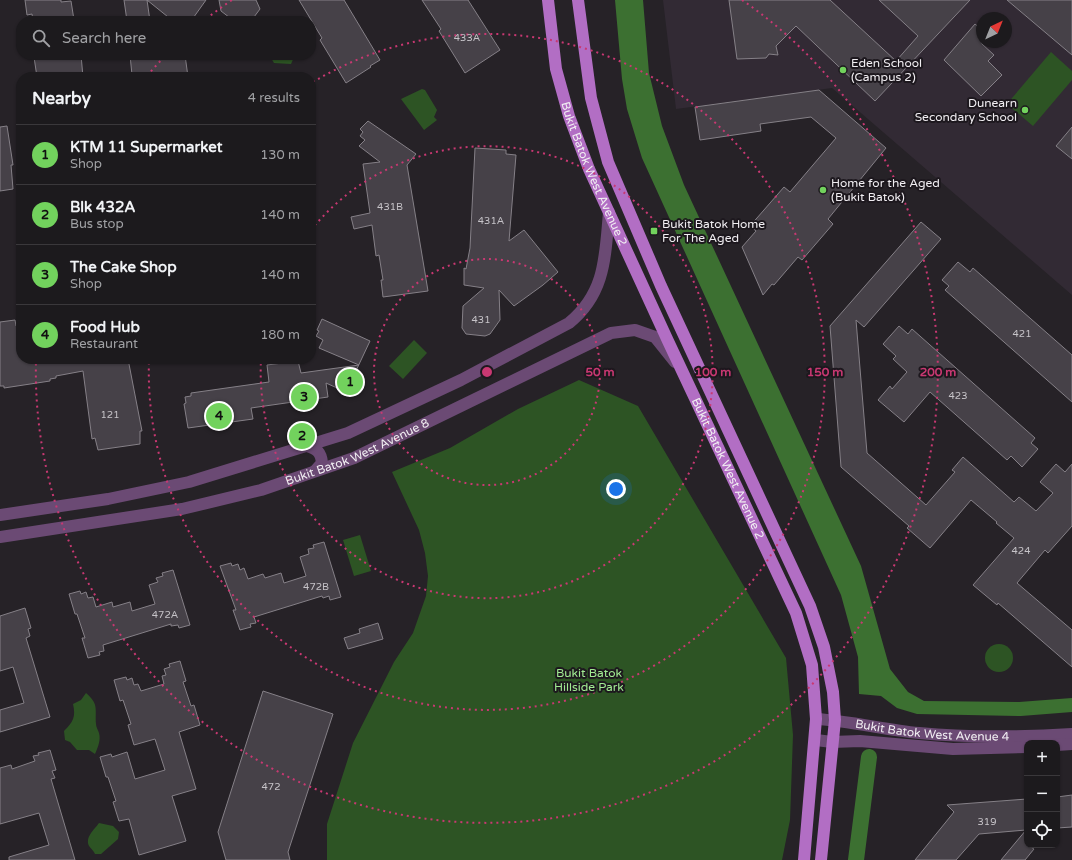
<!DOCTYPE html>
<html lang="en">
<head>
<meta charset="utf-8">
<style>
  :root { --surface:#1c1a1d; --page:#252326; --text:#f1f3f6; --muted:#a0a1a4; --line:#3a383b; --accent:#72d25d }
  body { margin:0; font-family:"Varela Round",sans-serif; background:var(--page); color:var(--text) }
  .controls { position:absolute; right:12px; bottom:12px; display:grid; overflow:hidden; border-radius:8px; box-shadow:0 1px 3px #0004 }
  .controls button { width:36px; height:36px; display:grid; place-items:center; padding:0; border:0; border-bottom:1px solid var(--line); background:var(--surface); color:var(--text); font:20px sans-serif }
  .compass { position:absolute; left:976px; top:12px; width:36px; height:36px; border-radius:50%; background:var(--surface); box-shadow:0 1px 3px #0004; rotate:43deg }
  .you { position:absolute; left:616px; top:489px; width:14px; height:14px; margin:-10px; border:3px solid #fff; border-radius:50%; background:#1a73e8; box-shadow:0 0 0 6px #1a73e833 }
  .badge { display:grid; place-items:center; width:26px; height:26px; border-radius:50%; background:var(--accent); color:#111; font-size:13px; font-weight:700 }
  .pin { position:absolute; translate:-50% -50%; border:2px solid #fff; box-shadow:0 1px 4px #0006 }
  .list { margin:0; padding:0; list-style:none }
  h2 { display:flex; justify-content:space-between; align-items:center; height:52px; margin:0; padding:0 16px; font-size:17px }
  h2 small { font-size:13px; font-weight:400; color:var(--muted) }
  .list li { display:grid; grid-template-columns:26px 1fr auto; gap:12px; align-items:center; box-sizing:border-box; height:60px; padding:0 16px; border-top:1px solid var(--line) }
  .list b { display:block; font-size:15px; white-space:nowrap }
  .list p { margin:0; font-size:13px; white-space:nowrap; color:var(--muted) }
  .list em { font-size:13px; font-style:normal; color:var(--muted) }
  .icon { flex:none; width:22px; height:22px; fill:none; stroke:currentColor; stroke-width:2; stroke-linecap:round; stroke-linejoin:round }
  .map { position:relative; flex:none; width:1072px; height:860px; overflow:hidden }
  .search { position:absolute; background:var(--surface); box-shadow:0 1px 3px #0004; left:16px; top:16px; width:300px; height:44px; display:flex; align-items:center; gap:10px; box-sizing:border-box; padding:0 14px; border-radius:16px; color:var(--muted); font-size:15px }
  .panel { position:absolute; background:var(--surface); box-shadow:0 1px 3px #0004; left:16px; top:72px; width:300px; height:292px; border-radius:16px }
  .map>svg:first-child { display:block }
  .built { fill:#322a34; fill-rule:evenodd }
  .green { fill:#2d5424 }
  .water { fill:#3c7031 }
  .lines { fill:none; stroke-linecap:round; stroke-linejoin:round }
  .canal { stroke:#3c7031; stroke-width:16 }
  .building { fill:#464148; stroke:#858087 }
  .minor { stroke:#6b4a74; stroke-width:12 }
  .major { stroke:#b26ec4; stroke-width:12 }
  .ring { fill:none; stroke:#c93872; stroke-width:2; stroke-dasharray:2 4 }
  .poi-dot { fill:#72d25d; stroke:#1d181e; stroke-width:1.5 }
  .labels { text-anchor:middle; stroke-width:4; stroke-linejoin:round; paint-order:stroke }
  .number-label { font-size:10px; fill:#c6c3c8 }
  .poi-label { font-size:12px; fill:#f1eef2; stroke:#1d181e; text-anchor:start }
  .street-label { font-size:12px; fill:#f1eef2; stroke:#1d181e }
  .park-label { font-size:12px; fill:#a1eb92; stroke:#1d181e }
  .centre { fill:#c93872; stroke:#1d181e; stroke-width:2 }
  .ring-label { font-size:12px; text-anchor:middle; font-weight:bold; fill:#c93872; stroke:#1d181e; stroke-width:4; stroke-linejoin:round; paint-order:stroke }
</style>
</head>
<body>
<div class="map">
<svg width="1072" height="860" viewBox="0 0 1072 860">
  <rect width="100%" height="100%" fill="#262227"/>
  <path class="built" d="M663,0H1072V295L832,88L676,109ZM982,18H1006V42H982Z"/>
  <g class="green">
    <polygon points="1051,52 1072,71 1072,80 1033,126 1007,104"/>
    <polygon points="249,55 295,55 291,64 274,63 271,58 249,59"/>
    <polygon points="422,89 425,90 437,110 434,117 437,120 424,130 401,99"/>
    <polygon points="414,340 427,353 403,379 389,366"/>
    <polygon points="579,380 638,406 786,658 793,735 790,820 782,860 327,860 327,824 353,743 394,662 413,633 426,596 428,576 425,553 419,530 392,472 450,448 518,409"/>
    <polygon points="360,535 371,571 354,576 343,540"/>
    <circle cx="999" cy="658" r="14"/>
    <path d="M86,693C99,704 95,709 96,724C96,727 98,730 99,733C101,740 98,747 95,754L89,750H77L70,742L65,740L64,731C73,722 76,717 73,704L81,700Z"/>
    <path d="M99,823L113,826L119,832L118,839L101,854H95C94,851 91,849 89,846C85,837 94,830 99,823Z"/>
  </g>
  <polygon class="water" points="615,0 643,0 649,73 662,126 684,185 861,566 890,669 908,692 924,701 1019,702 1072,698 1072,712 1021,716 917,714 897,708 881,696 859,694 858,657 841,595 642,158 627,109 622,79"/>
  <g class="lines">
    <polyline class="canal" points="856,860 869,757"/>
  </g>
  <g class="building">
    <polygon points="25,0 61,0 61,2 71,1 74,20 33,21 32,14 27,15"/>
    <polygon points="124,0 206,0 191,21 173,21 147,0 150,21 127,21"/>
    <polygon points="219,0 256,0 260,9 251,21 234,21 221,11"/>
    <polygon points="299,0 344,0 380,60 370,66 371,67 346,83 320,40 322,38"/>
    <polygon points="422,0 468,0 500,50 465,73 439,31 441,29"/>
    <polygon points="729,0 830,0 896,61 918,36 879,0 970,0 875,101 796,26 776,46 778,55 769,54 766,58 737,59"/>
    <polygon points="1007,0 1072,0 1072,55"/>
    <polygon points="975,24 982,30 982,44 994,55 988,61 1002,75 981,96 944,60"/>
    <polygon points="39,55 81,55 83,77 37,77 34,57 39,57"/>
    <polygon points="130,55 185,55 188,77 135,77 135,74 132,75"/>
    <polygon points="819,90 886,148 828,219 833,224 802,260 798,257 774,285 772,284 763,295 742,247 756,231 750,226 784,187 790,192 836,138 811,117 760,124 761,131 700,140 695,107"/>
    <polygon points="368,121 416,154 407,165 428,291 383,297 381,280 383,280 379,255 376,256 372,225 354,229 351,217 370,213 363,164 380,162 359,146 365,140 360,136 363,132 360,129"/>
    <polygon points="7,126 13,165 11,165 13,189 0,191 0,127"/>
    <polygon points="1072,127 1072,159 1056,146"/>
    <polygon points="475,148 506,150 506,154 516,155 509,241 524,230 558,272 543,285 514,306 499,290 500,320 490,334 485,336 466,334 462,328 463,306 484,288 464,285 464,268 466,269 470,248"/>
    <polygon points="921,222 941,239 864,327 856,320 867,453 926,505 955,472 952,470 963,457 1014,502 1019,497 1036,511 1053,493 1040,482 1056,464 1065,472 1072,464 1072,526 1048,553 1045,550 1017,583 1072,630 1072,667 998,603 997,605 973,585 1014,538 996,523 997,522 971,500 930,548 907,528 909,526 841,467 830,326"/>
    <polygon points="958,262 970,272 973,268 1072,355 1072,402 945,290 949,286 942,280"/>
    <polygon points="322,319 370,341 346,392 326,383 328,397 251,408 253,419 188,428 184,404 186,403 185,397 191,396 191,393 269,382 267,365 298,361 301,373 359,365 319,348 323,340 316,336 319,331 317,330"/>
    <polygon points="15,320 16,326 21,325 21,359 128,359 142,431 140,431 140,444 98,450 95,438 92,439 83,371 56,376 56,378 50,379 50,381 4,388 4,386 0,386 0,322"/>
    <polygon points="899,326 908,334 912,329 1035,438 1031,443 1038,449 1022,467 1011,456 1007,460 930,392 904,422 878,400 890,386 892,389 907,372 893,359 896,356 883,344"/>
    <polygon points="324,542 341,597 330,600 329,596 323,598 322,596 254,617 256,623 250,624 251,627 240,630 233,610 236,610 220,566 231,563 232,566 238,564 240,570 244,568 248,579 263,574 265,578 281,573 284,583 306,576 300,557 309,554 308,549 314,548 313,545"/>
    <polygon points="173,570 190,625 179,628 178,625 171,626 171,624 103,645 104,651 99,652 100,655 88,658 82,638 85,638 77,614 75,614 69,594 80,591 81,594 86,592 88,598 93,597 96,607 112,602 113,607 130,602 132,611 155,604 149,585 158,582 156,578 163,576 162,573"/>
    <polygon points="25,608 31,628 28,629 30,636 26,638 50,717 0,732 0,710 24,703 13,667 0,671 0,616"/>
    <polygon points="378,623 383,639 348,649 344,638 360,633 359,629"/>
    <polygon points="180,661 186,681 183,682 191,706 194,705 200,725 179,732 196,789 172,796 186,841 139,855 129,819 119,821 113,802 116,801 108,777 106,777 100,757 111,754 112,757 127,752 135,779 165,770 155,739 134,745 128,725 131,724 123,700 120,701 114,680 126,677 127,680 132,678 134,685 138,684 141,691 164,684 162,676 166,675 164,669 170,667 169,664"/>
    <polygon points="263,691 333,714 288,852 290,860 226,860 218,832"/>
    <polygon points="50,750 56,770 52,771 55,778 51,779 75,860 9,860 9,857 49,845 39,813 0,824 0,768 11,765 12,769 35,761 33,756 39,755 38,753"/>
    <polygon points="1072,795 1072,827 1057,828 1057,797"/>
    <polygon points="1027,799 1027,845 1034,849 1025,860 1001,860 1026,830 979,834 956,860 915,860 954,812 947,805"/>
  </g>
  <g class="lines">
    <g class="minor">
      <path d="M307,446C317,449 321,452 322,463L315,471"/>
      <path d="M0,515L108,499L189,482L348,433L461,380L569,323C606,293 605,256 609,212"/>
      <path id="s1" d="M0,537L182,509L261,490L354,458L611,333L635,330L655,337L675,362"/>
      <path id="s2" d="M816,719C851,721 885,730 919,733C971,738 1021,737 1072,734"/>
      <polyline points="816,740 832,742 860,741 953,749 1027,747"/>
      <polyline points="1057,745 1072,744"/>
    </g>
    <g class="major">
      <path id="s3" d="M548,0L556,69L569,116L589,169L668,341L796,613L812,665L816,719L804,860"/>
      <polyline points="578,0 591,98 608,162 661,286 810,606 824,647 833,692 835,720 821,860"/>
    </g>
  </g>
  <g class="ring">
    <circle cx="487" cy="372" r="113"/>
    <path d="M311 230A226 226 0 1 1 261 360"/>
    <path d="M313 82A338 338 0 1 1 149 360"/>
    <path d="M147 76A451 451 0 0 1 165 56M206 19A451 451 0 0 1 232 0M742 0A451 451 0 1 1 36 360"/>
  </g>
  <g class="poi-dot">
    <circle cx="843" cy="70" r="4"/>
    <circle cx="1025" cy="110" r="4"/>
    <circle cx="823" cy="190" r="4"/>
    <rect x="650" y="227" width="8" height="8" rx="2"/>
  </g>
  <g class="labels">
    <g class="number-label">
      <text x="467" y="41">433A</text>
      <text x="390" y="210">431B</text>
      <text x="491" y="224">431A</text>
      <text x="481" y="323">431</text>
      <text x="1022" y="337">421</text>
      <text x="958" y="399">423</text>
      <text x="110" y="418">121</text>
      <text x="1021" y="554">424</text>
      <text x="316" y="590">472B</text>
      <text x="165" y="618">472A</text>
      <text x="271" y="790">472</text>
      <text x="987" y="825">319</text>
    </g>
    <g class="poi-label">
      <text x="851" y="67">Eden School<tspan x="851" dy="14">(Campus 2)</tspan></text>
      <text x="1017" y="107" text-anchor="end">Dunearn<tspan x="1017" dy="14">Secondary School</tspan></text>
      <text x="831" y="187">Home for the Aged<tspan x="831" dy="14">(Bukit Batok)</tspan></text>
      <text x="662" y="228">Bukit Batok Home<tspan x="662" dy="14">For The Aged</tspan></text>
    </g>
    <g class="street-label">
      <text dy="4" stroke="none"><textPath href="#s3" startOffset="181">Bukit Batok West Avenue 2</textPath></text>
      <text dy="4" stroke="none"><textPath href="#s1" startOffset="369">Bukit Batok West Avenue 8</textPath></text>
      <text dy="4" stroke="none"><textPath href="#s3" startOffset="505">Bukit Batok West Avenue 2</textPath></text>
      <text dy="4" stroke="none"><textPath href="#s2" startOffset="117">Bukit Batok West Avenue 4</textPath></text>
    </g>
    <g class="park-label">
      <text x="589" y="677">Bukit Batok<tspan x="589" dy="14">Hillside Park</tspan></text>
    </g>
  </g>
  <circle cx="487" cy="372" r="6" class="centre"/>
  <g class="ring-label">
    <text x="600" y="376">50 m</text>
    <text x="713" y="376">100 m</text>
    <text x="825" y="376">150 m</text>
    <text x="938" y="376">200 m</text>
  </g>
</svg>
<div class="controls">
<button>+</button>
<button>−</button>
<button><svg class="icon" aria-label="locate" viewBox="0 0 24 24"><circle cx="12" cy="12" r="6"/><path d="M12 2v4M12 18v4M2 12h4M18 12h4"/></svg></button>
</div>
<svg class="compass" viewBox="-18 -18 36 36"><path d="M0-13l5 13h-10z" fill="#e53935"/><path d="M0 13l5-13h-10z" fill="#a0a1a4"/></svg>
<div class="you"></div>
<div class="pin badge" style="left:350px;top:382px">1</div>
<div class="pin badge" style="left:302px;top:436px">2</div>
<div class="pin badge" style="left:304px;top:397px">3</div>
<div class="pin badge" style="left:219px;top:416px">4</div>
<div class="search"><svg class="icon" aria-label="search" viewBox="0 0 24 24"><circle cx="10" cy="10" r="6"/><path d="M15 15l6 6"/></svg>Search here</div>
<section class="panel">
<h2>Nearby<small>4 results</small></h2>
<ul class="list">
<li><span class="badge">1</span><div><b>KTM 11 Supermarket</b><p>Shop</p></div><em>130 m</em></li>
<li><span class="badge">2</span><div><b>Blk 432A</b><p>Bus stop</p></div><em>140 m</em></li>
<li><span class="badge">3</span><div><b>The Cake Shop</b><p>Shop</p></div><em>140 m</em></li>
<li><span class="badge">4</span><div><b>Food Hub</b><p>Restaurant</p></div><em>180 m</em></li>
</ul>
</section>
</div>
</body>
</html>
